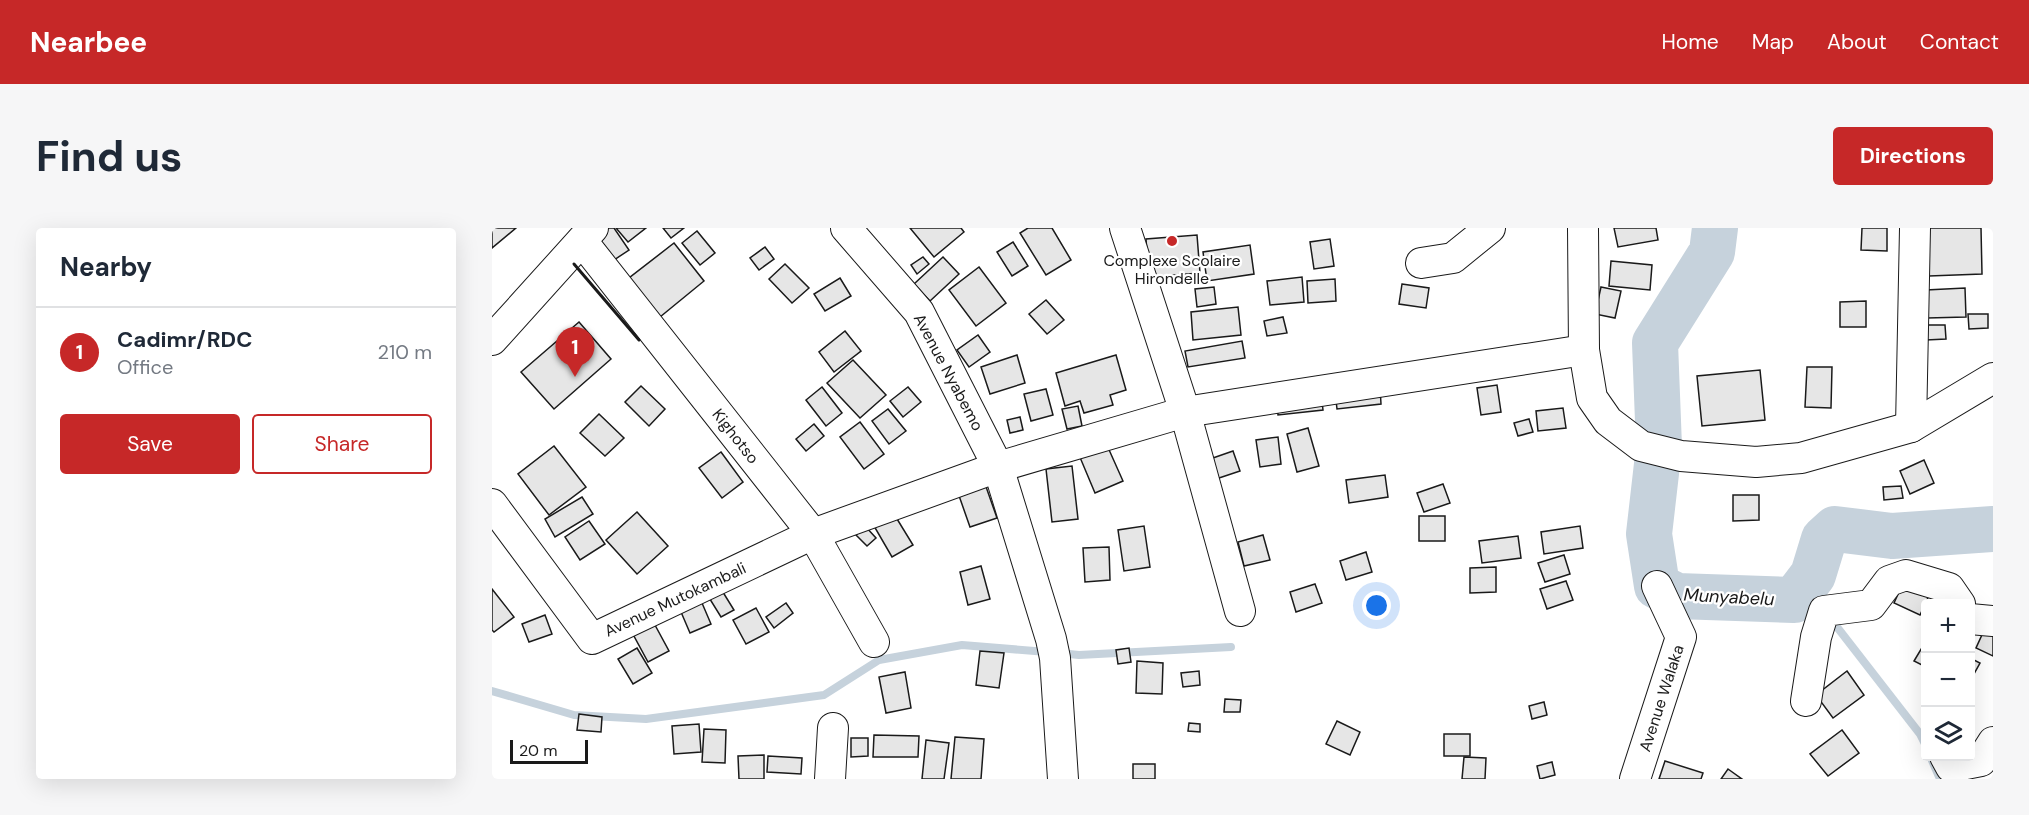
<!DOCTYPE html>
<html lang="en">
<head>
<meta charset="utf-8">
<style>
  :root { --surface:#fff; --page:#f6f6f7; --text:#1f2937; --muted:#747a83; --line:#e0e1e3; --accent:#c62828 }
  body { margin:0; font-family:"DM Sans",sans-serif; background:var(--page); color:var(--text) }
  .controls { position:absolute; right:18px; bottom:18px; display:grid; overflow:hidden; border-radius:6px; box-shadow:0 6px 24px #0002 }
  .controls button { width:54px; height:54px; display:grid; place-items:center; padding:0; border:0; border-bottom:2px solid var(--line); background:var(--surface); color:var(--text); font:30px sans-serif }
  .scale { position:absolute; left:18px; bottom:15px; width:78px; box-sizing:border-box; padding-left:6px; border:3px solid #1a1a1a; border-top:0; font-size:16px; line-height:21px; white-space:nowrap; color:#1a1a1a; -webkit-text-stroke:4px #fff; paint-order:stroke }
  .you { position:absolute; left:885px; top:378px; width:21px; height:21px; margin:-15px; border:4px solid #fff; border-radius:50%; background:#1a73e8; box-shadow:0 0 0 9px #1a73e833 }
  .badge { display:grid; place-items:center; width:39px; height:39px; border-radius:50%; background:var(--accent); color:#fff; font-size:20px; font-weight:700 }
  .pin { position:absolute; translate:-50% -50px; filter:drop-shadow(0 2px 3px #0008) }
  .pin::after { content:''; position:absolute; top:32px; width:21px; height:18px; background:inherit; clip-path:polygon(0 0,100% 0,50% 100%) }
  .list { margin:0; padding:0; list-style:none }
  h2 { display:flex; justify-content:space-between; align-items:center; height:78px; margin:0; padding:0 24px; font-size:26px }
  h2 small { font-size:20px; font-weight:400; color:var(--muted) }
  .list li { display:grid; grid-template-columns:39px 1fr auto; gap:18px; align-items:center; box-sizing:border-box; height:90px; padding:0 24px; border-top:2px solid var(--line) }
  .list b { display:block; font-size:22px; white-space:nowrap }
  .list p { margin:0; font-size:20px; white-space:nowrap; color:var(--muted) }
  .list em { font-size:20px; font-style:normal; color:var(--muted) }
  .actions { display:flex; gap:12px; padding:18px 24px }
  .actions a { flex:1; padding:14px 0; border:2px solid var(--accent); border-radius:6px; text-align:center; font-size:21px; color:var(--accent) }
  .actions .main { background:var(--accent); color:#fff }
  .icon { flex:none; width:33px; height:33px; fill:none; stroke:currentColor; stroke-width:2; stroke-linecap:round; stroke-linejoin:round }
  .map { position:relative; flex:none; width:1501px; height:551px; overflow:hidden; border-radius:6px }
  header { display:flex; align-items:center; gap:36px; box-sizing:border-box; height:84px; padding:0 30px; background:var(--accent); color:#fff }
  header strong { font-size:28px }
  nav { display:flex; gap:33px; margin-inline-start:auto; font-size:21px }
  .intro { display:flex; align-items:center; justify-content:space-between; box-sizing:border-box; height:144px; padding:0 36px }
  h1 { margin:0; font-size:42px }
  .button { padding:15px 27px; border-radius:6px; background:var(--accent); color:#fff; font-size:21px; font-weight:700 }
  main { display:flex; gap:36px; padding:0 36px }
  aside { flex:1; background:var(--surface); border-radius:6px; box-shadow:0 6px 24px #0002 }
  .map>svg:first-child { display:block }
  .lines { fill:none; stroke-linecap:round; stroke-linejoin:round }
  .stream { stroke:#c6d2dc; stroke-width:8 }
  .river { stroke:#c6d2dc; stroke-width:46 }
  .building { fill:#e6e6e6; stroke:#1a1a1a; stroke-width:1.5 }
  .minor-casing { stroke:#1a1a1a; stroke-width:32 }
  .minor { stroke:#fff; stroke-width:30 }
  .wall { stroke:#1a1a1a; stroke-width:3 }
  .poi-dot { fill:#c62828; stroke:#fff; stroke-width:2 }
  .labels { text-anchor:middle; stroke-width:4.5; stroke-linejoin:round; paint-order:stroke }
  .poi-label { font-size:16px; fill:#1a1a1a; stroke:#fff }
  .street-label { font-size:16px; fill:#1a1a1a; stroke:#fff }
  .water-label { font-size:18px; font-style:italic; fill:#1a1a1a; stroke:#fff }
</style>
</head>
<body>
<header>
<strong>Nearbee</strong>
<nav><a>Home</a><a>Map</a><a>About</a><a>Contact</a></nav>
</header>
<div class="intro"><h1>Find us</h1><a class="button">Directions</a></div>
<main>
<aside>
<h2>Nearby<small></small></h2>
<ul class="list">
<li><span class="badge">1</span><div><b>Cadimr/RDC</b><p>Office</p></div><em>210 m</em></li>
</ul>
<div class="actions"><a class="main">Save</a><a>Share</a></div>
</aside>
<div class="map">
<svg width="1501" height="551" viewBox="0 0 1501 551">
  <rect width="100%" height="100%" fill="#fff"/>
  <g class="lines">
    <g class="stream">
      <polyline points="1302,372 1326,381"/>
      <polyline points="1338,390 1428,506 1434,518"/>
      <polyline points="567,425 587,427 739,419"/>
      <polyline points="0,463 82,487 154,491 332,467 387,432 470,417 555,424"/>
      <polyline points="1438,528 1448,551"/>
    </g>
    <polyline class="river" points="1223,0 1220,24 1163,115 1167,219 1157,306 1165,358 1185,368 1302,372 1321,347 1332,311 1343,301 1400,308 1501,301"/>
  </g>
  <g class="building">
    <polygon points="0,0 24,0 0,20"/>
    <polygon points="110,0 122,0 137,22 113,38 94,11"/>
    <polygon points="124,0 154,0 136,14"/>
    <polygon points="171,0 192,0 179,10"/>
    <polygon points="418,0 469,0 472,4 442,29"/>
    <polygon points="536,0 560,0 579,32 554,47 528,5"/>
    <polygon points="1122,0 1164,0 1166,12 1126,19"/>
    <polygon points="1370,0 1395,0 1395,23 1369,22"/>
    <polygon points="1435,0 1489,0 1490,46 1437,48"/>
    <polygon points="205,3 223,25 208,37 190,15"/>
    <polygon points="705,7 708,45 657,49 654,11"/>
    <polygon points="838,11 842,38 822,41 818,14"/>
    <polygon points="521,14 536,38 520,48 505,24"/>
    <polygon points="182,15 212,53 168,89 137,50"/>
    <polygon points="758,17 762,46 715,53 711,24"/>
    <polygon points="273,19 282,31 267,42 258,30"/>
    <polygon points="431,29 437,36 425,46 419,37"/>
    <polygon points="451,29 467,46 438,73 422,56"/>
    <polygon points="1119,33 1160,37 1158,62 1117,58"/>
    <polygon points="293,36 317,60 300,75 277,51"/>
    <polygon points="487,39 514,75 484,98 457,62"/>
    <polygon points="810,49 812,74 778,77 775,53"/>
    <polygon points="348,50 359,68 333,83 322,66"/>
    <polygon points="843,51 844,73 816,75 815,53"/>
    <polygon points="910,56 937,60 934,80 907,76"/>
    <polygon points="722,59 724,76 705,79 703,61"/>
    <polygon points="1109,59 1129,63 1123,90 1103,86"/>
    <polygon points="1473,60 1474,89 1435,90 1434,62"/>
    <polygon points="554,72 572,92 555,106 537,86"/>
    <polygon points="1374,73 1374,99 1348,99 1348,74"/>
    <polygon points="746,79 749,107 701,112 699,84"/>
    <polygon points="1476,86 1496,86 1496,100 1477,101"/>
    <polygon points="791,89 795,105 775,108 772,93"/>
    <polygon points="87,94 119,131 62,181 29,144"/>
    <polygon points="1434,97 1453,97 1454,111 1434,112"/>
    <polygon points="353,103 369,123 342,144 327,124"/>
    <polygon points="486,107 498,124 477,139 465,122"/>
    <polygon points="750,113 753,130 696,139 693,123"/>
    <polygon points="525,127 533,155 498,166 489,139"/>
    <polygon points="624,127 634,162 618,167 621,177 592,185 588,173 573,178 564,145"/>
    <polygon points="361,132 394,167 368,190 335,155"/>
    <polygon points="1315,139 1340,139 1339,180 1313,179"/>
    <polygon points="1268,142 1273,192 1210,198 1205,148"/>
    <polygon points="1005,157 1009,184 989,187 985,160"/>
    <polygon points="149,158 173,181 157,198 133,174"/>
    <polygon points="330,159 350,185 334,198 314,172"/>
    <polygon points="416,159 429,174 411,189 398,173"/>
    <polygon points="888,159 889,176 845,181 843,164"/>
    <polygon points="554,161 561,187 539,193 532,166"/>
    <polygon points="829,165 831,182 786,187 784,170"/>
    <polygon points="586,178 590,198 575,201 570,181"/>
    <polygon points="1071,180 1074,200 1046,203 1044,183"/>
    <polygon points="396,181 414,203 397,216 380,193"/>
    <polygon points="107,186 132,210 113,228 88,205"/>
    <polygon points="528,189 531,202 518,205 515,192"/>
    <polygon points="1037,191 1041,204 1026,208 1022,195"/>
    <polygon points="368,194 392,226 372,241 348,209"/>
    <polygon points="322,196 332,208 314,223 304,211"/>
    <polygon points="816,200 827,238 805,244 795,206"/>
    <polygon points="786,209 789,236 768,239 764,212"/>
    <polygon points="614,215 631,253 603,265 587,227"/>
    <polygon points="62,218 94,259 57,287 26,246"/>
    <polygon points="741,223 748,243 724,251 718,231"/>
    <polygon points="229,224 251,254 230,270 207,240"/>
    <polygon points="1432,232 1442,255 1418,266 1408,243"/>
    <polygon points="580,238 586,291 560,294 554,241"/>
    <polygon points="893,247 896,269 857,275 854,252"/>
    <polygon points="492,253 505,290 478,299 465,262"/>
    <polygon points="951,256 958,275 932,284 925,265"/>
    <polygon points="1409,258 1411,270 1392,272 1391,259"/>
    <polygon points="1241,267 1267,267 1267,292 1241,293"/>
    <polygon points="90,269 101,286 63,309 53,291"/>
    <polygon points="145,284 176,318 145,346 114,312"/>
    <polygon points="402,286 421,317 400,329 382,298"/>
    <rect x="927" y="288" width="26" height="25"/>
    <polygon points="97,293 113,316 88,332 73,309"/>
    <polygon points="373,298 384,310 375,318 364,307"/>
    <polygon points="652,298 658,339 632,343 626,302"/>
    <polygon points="1088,298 1091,320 1052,326 1049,304"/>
    <polygon points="771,307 778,332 752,338 746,314"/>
    <polygon points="1026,308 1029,330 990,335 987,313"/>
    <polygon points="617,319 618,352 593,354 591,320"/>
    <polygon points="874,324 880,344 854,352 848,333"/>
    <polygon points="1072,327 1078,346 1053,354 1046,335"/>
    <polygon points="489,338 498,371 476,377 468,344"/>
    <polygon points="1004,339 1004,364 978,365 978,340"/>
    <polygon points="1418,340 1444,352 1428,387 1402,375"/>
    <polygon points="1074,353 1081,372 1055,381 1048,361"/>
    <polygon points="823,356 830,375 804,384 798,364"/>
    <polygon points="0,361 22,389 2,404 0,402"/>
    <polygon points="229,361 242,382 229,389 216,368"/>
    <polygon points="207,368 219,396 198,405 186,377"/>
    <polygon points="294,375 301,385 282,400 274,389"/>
    <polygon points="264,380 277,404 254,416 241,392"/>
    <polygon points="1500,385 1501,385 1501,428 1484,420"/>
    <polygon points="157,386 177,423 156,434 136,397"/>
    <polygon points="53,387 60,406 37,414 30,396"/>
    <polygon points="1434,413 1434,439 1422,433"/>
    <polygon points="145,420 160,445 141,456 126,431"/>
    <polygon points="637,420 639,434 626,436 624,422"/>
    <polygon points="488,423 512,425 507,460 484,457"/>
    <polygon points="1478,430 1488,435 1478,453"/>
    <polygon points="645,433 671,435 670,466 644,465"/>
    <polygon points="707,443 708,457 691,459 689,445"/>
    <polygon points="1355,443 1372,467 1341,490 1324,467"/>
    <polygon points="413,444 419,480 394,485 387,449"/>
    <polygon points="733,471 749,472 748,484 732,484"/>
    <polygon points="1052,474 1055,487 1040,491 1037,478"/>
    <polygon points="87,486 110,489 109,504 85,502"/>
    <polygon points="845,493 868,504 858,527 834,516"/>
    <polygon points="697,495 708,496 708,504 696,503"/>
    <polygon points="207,496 209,524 182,526 180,498"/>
    <polygon points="212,501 234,502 233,535 210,534"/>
    <polygon points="1350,502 1367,525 1336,548 1318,526"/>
    <rect x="952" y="506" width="26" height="22"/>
    <polygon points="382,507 427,508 426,529 381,529"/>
    <polygon points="463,509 492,511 489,551 459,551"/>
    <polygon points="359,510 376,510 376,528 359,529"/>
    <polygon points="434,512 457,515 452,551 430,551"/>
    <polygon points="272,527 272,551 247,551 246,528"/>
    <polygon points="276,528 310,530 309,546 275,544"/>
    <polygon points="972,529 994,530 993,551 970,551"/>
    <polygon points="1173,533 1211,545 1209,551 1167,551"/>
    <polygon points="1060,534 1063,547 1048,551 1045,538"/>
    <rect x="641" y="536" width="22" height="15"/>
    <polygon points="1236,541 1250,551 1229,551"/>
  </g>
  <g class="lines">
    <defs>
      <g id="minor">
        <polyline points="354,0 427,84 506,239 559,411 563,430 571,551"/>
        <polyline points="633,0 693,184 748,383"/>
        <polyline points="1091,0 1092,122 1100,170 1116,193 1149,218 1189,228 1264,234 1309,230 1419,199 1501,150"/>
        <polyline points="90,13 321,306 382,414"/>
        <polyline points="929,35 961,30 998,0"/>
        <polyline points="0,112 101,0"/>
        <polyline points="1419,199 1423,0"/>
        <polyline points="0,276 100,411 321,306 506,239 693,184 1092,122"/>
        <polyline points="1478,391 1501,393"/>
        <polyline points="1314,473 1324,409 1332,383 1379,377 1397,353 1414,347 1457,360 1468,376"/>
        <polyline points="1453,528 1459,539 1489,533 1501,514"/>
        <polyline points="338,551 341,500"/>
        <polyline points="1143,551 1189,409 1165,358"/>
      </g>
    </defs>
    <use href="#minor" class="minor-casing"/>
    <use href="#minor" class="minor"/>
    <polyline class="wall" points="82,36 147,112"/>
  </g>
  <circle class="poi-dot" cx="680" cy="13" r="6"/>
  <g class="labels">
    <g class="poi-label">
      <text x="680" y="38">Complexe Scolaire<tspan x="680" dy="18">Hirondelle</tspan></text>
    </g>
    <g class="street-label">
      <text transform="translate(457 144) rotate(62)" y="6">Avenue Nyabemo</text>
      <text transform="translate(244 208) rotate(52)" y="6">Kighotso</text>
      <text transform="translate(183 371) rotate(-25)" y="6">Avenue Mutokambali</text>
      <text transform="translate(1169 470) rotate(-72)" y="6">Avenue Walaka</text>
    </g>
    <g class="water-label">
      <text transform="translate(1237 369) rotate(3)" y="6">Munyabelu</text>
    </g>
  </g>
</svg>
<div class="controls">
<button>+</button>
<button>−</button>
<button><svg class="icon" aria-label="layers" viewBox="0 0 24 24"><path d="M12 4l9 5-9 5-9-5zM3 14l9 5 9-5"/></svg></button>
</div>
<div class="scale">20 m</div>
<div class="you"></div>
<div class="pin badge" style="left:83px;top:149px">1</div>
</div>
</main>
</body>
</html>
